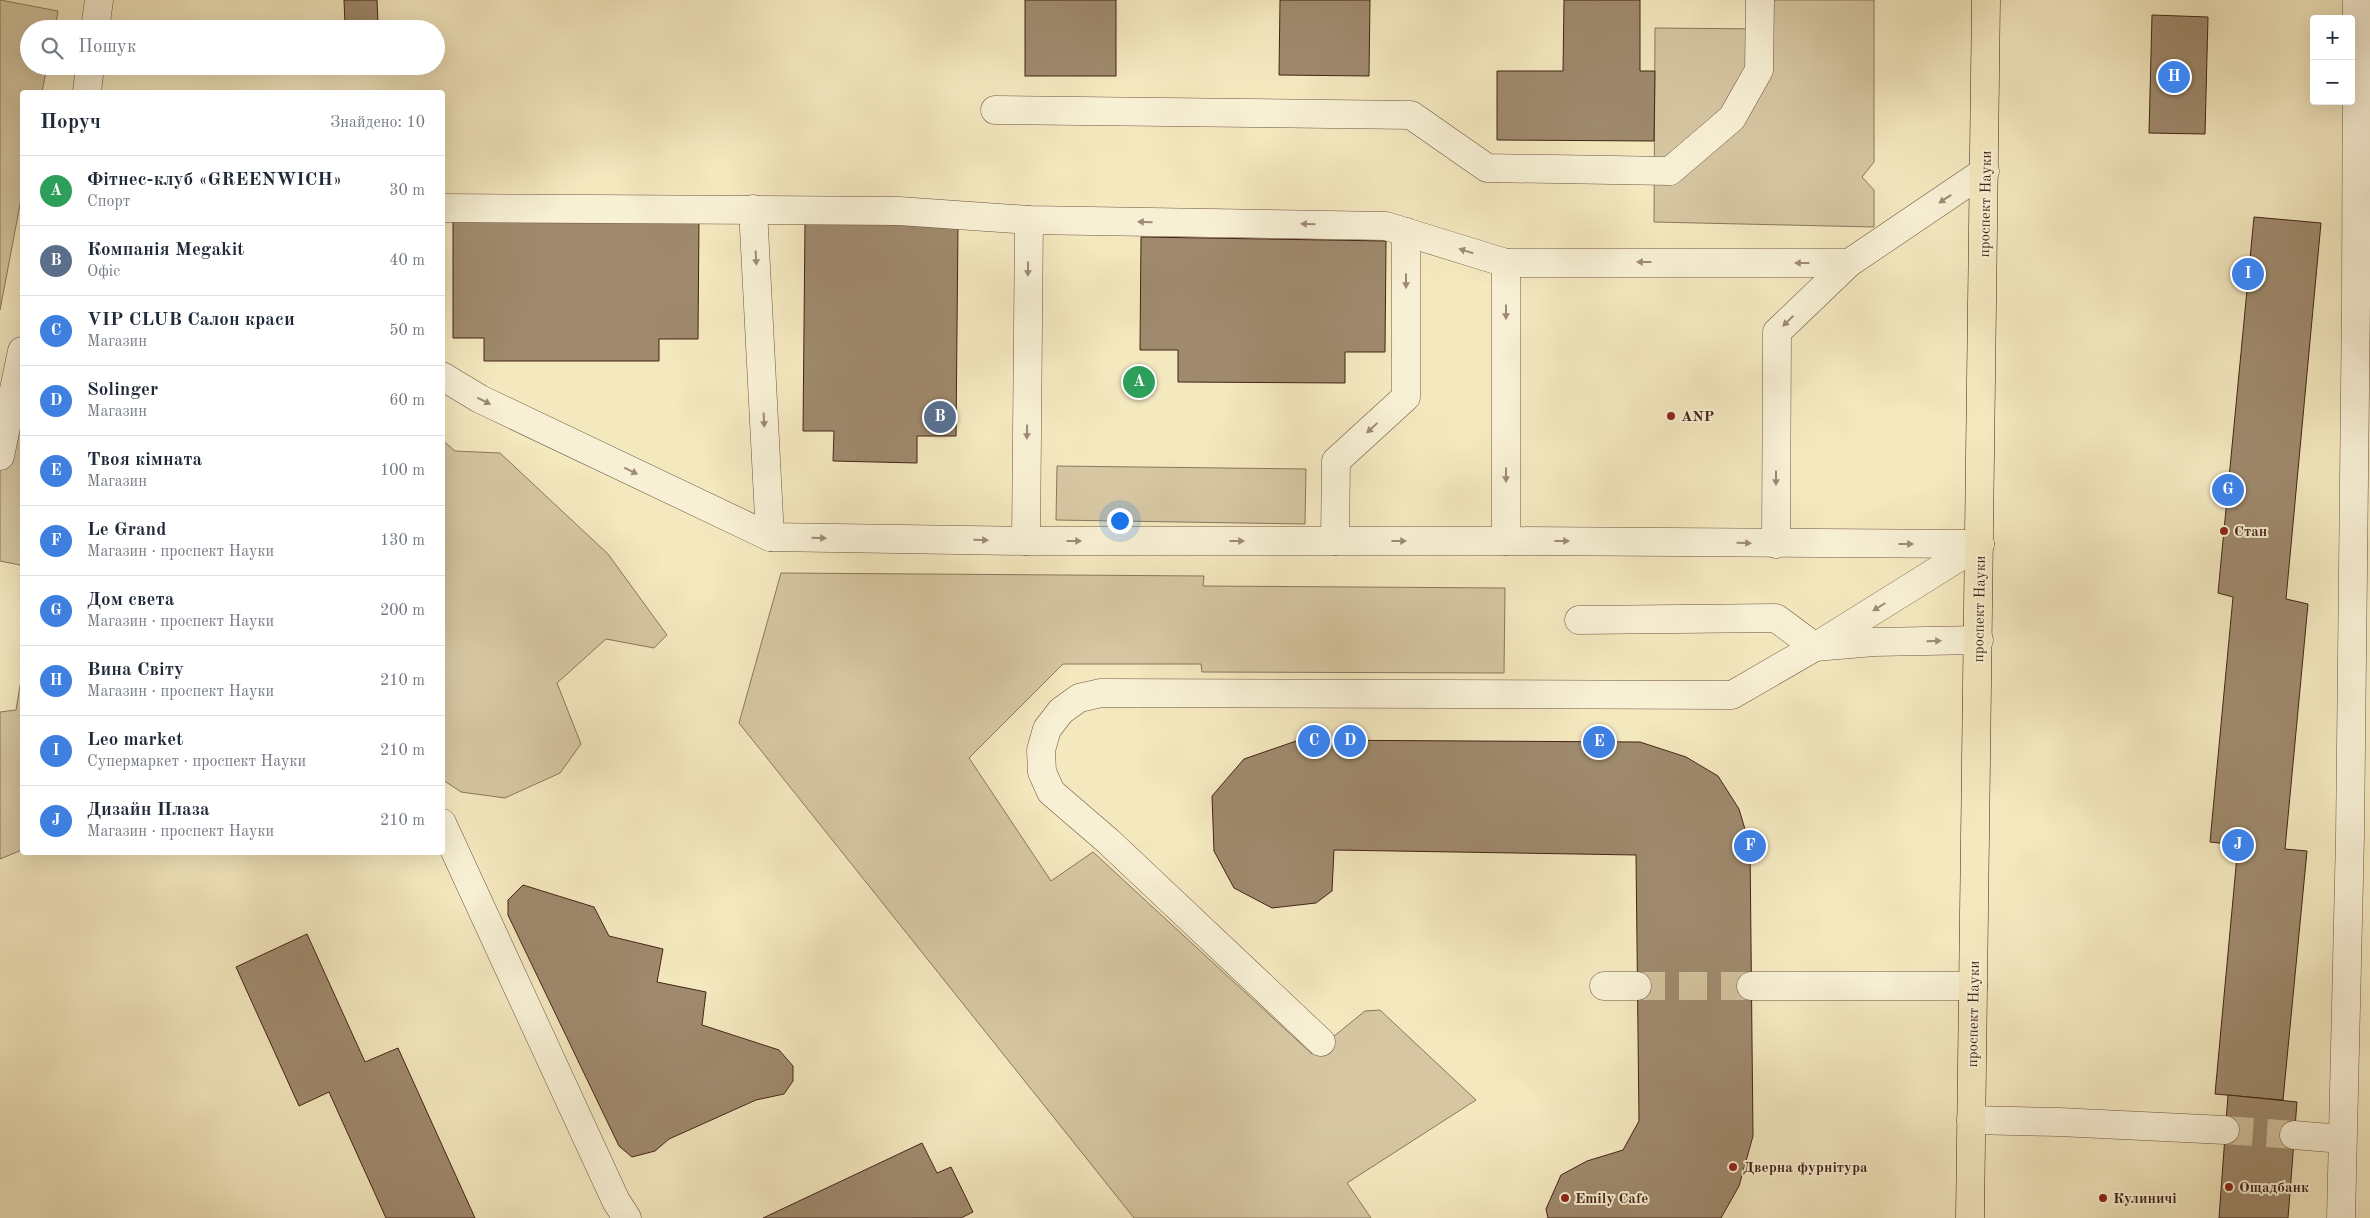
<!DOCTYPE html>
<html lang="uk">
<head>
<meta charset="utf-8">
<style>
  :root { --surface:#fff; --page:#f2f2f3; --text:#1f2937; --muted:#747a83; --line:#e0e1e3; --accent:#8f2418 }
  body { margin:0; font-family:"Old Standard TT",serif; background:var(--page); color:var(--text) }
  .controls { position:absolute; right:15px; top:15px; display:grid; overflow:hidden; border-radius:5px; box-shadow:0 5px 20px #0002 }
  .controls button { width:45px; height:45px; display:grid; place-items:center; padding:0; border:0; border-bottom:1px solid var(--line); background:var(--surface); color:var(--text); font:25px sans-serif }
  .you { position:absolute; left:1119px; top:520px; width:18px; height:18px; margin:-12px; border:4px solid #fff; border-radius:50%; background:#1a73e8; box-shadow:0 0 0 8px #1a73e833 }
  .badge { display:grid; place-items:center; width:32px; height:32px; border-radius:50%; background:var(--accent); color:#fff; font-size:16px; font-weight:700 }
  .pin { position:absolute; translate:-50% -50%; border:2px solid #fff; box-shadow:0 1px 5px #0006 }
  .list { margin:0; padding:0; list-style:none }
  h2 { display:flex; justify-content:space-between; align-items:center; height:65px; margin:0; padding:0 20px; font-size:21px }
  h2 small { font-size:16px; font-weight:400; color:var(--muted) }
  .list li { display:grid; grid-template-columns:32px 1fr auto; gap:15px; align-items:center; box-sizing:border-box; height:70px; padding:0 20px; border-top:1px solid var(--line) }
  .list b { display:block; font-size:19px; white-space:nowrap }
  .list p { margin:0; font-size:16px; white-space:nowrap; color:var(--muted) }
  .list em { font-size:16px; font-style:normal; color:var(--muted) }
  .icon { flex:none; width:28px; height:28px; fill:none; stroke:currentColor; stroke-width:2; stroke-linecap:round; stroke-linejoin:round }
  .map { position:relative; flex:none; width:2370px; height:1218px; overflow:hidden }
  .search { position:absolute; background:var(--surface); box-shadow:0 5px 20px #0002; left:20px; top:20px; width:425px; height:55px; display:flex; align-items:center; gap:12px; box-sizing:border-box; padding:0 18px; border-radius:28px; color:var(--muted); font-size:19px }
  .panel { position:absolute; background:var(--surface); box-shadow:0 5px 20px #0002; left:20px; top:90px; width:425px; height:765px; border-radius:5px }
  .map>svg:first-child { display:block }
  .green { fill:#d6c7a2; stroke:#8c765c }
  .building { fill:#9f8a6d; stroke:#432415 }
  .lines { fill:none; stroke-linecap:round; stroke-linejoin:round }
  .minor-tunnel { stroke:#d1c19d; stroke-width:28; stroke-dasharray:28 14; stroke-linecap:butt }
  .minor-casing { stroke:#6f5540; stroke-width:29 }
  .major-casing { stroke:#432415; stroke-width:29 }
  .minor { stroke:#f8f0d5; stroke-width:28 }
  .major { stroke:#f4e8bf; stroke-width:28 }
  .oneway { fill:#9e8a75 }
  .poi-dot { fill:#8f2418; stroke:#f8f0d5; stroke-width:2 }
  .labels { text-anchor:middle; stroke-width:4; stroke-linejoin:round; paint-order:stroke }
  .street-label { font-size:15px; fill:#432415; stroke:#f8f0d5 }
  .poi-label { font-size:15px; font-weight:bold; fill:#432415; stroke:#f8f0d5; text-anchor:start }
</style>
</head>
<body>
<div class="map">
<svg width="2370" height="1218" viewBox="0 0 2370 1218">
  <rect width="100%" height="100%" fill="#f4e8bf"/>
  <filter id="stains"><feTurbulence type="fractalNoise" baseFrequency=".004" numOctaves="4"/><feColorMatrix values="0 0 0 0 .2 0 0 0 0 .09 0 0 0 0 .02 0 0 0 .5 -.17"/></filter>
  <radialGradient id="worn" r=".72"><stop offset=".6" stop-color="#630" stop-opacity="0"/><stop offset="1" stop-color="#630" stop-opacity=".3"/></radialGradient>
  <g class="green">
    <polygon points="0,0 58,11 55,29 29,29 29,66 47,66 42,92 22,92 22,194 0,310"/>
    <polygon points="1766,0 1874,0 1874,162 1862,177 1874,190 1874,227 1654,222 1655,28 1766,29"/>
    <polygon points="22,368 22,568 20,565 0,561 0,456"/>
    <polygon points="442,440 455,451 500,453 608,554 667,635 654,648 606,639 557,683 581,744 560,773 505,798 461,792 443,780"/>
    <polygon points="1057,466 1306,469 1305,524 1056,520"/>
    <polygon points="781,573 1204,576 1203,586 1505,588 1504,673 1202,672 1201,664 1063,664 969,758 1051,881 1093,852 1312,1054 1365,1011 1380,1010 1476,1100 1347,1183 1371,1218 1134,1218 739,723"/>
    <polygon points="22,674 22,850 0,859 0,712 16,710"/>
  </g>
  <g class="building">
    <polygon points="344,0 377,0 378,23 345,24"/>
    <rect x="1025" y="0" width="91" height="76"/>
    <polygon points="1280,0 1370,0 1369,76 1279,75"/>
    <polygon points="1564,0 1640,0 1640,71 1655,71 1654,141 1497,140 1497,71 1563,71"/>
    <polygon points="2152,15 2208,17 2205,134 2149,133"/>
    <polygon points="453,217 699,218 698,339 659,339 659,361 484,361 484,338 453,338"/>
    <polygon points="2254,217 2321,223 2286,599 2308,604 2285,849 2307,851 2283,1100 2215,1094 2238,845 2210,842 2233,597 2218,593"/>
    <polygon points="805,222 958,224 956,436 917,436 917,463 833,461 834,431 803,431"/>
    <polygon points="1141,237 1386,241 1385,352 1345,352 1345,383 1178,382 1178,350 1140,350"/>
    <polygon points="1299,740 1640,742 1686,757 1718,776 1739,809 1750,846 1753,1136 1739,1186 1721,1218 1548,1218 1546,1209 1561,1175 1587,1161 1623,1150 1639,1121 1636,855 1334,850 1332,891 1316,903 1272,908 1234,888 1214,851 1212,796 1244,759"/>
    <polygon points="523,885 594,907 609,936 663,949 657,982 706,992 702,1025 779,1050 793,1066 793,1081 784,1094 756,1100 669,1139 655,1151 632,1157 619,1146 508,915 508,900"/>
    <polygon points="307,934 365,1062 398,1048 475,1218 386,1218 329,1092 299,1106 236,967"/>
    <polygon points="2228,1095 2297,1102 2288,1218 2219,1218"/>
    <polygon points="922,1143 937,1173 951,1167 973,1212 961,1218 763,1218"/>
  </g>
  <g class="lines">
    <g class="minor-tunnel">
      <polyline points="1637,986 1751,986"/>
      <polyline points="2225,1130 2294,1135"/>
    </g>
    <defs>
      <g id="minor">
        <polyline points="95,29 99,0"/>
        <polyline points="87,92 90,66"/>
        <polyline points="995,110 1411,115 1487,168 1670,171 1732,118 1759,70 1760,0"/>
        <polyline points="442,208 899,211 1029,220 1386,226 1506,263 1849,263 1985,171"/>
        <polyline points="753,209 770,537"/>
        <polyline points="442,376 480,399 770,537 1026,541 1506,541 1980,544"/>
        <polyline points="0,456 22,351"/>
        <polyline points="1026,541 1029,220"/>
        <polyline points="1335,541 1336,461 1406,397 1406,232"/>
        <polyline points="1506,541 1506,263"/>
        <polyline points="1776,544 1777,332 1849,263"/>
        <polyline points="1579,620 1776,618 1815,647 1874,642 1979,640"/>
        <polyline points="442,823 616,1201 627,1218"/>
        <polyline points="1604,986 1637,986"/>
        <polyline points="1751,986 1973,986"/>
        <polyline points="1321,1042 1108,841 1051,792 1042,772 1041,750 1047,729 1061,711 1079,698 1101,693 1732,695 1815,647 1980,544"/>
        <polyline points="1971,1120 2059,1122 2225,1130"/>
        <polyline points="2294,1135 2342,1139"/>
        <polyline points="2341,1218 2350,836 2356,302 2357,0"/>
      </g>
      <polyline id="major" points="1970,1218 1986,0"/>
    </defs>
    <use href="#minor" class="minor-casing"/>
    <use href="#major" class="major-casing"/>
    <use href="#minor" class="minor"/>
    <use href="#major" class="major"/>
  </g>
  <defs><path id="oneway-solid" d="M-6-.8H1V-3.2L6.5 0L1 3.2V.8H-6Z" transform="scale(1.25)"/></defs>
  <g class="oneway">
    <use href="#oneway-solid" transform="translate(1945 199) rotate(146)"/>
    <use href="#oneway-solid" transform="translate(1145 222) rotate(-179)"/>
    <use href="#oneway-solid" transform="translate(1308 224) rotate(-179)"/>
    <use href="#oneway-solid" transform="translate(1466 251) rotate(-163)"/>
    <use href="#oneway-solid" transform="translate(756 258) rotate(87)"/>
    <use href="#oneway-solid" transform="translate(1644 262) rotate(180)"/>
    <use href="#oneway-solid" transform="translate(1802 263) rotate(-180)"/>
    <use href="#oneway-solid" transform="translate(1028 269) rotate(91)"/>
    <use href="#oneway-solid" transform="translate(1406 281) rotate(90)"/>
    <use href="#oneway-solid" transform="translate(1506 312) rotate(90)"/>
    <use href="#oneway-solid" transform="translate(1788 321) rotate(136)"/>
    <use href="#oneway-solid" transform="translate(484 401) rotate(27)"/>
    <use href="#oneway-solid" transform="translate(764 420) rotate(87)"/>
    <use href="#oneway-solid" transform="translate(1372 428) rotate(137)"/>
    <use href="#oneway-solid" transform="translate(1027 432) rotate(91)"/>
    <use href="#oneway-solid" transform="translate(631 471) rotate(26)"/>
    <use href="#oneway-solid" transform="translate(1506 475) rotate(90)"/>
    <use href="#oneway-solid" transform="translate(1776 478) rotate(90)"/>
    <use href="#oneway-solid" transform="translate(819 538) rotate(1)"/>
    <use href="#oneway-solid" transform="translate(981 540) rotate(1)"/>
    <use href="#oneway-solid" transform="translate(1074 541)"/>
    <use href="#oneway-solid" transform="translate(1237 541)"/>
    <use href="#oneway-solid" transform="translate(1399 541)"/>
    <use href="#oneway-solid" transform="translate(1562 541)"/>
    <use href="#oneway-solid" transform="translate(1744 543) rotate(1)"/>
    <use href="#oneway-solid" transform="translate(1906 544)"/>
    <use href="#oneway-solid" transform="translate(1879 607) rotate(148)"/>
    <use href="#oneway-solid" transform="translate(1934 641) rotate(-1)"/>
  </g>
  <g class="poi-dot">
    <circle cx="1671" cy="416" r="5"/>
    <circle cx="2224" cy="531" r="5"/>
    <circle cx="1733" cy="1167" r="5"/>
    <circle cx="2229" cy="1187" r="5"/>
    <circle cx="1565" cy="1198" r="5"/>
    <circle cx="2103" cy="1198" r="5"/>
  </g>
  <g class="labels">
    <g class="street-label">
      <text transform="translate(1985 204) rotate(-89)" y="5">проспект Науки</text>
      <text transform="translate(1979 609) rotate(-89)" y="5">проспект Науки</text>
      <text transform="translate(1973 1014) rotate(-89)" y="5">проспект Науки</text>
    </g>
    <g class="poi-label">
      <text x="1681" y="421">ANP</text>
      <text x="2234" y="536">Стан</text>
      <text x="1743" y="1172">Дверна фурнітура</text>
      <text x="2239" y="1192">Ощадбанк</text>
      <text x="1575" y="1203">Emily Cafe</text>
      <text x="2113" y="1203">Кулиничі</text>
    </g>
  </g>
  <rect width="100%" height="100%" filter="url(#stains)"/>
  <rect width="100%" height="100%" fill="url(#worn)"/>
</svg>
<div class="controls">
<button>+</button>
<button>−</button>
</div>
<div class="you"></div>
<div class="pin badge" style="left:1139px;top:382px;background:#2e9e5b">A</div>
<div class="pin badge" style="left:940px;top:417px;background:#5c6f8a">B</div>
<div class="pin badge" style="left:1314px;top:741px;background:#3f7fe0">C</div>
<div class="pin badge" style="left:1350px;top:741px;background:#3f7fe0">D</div>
<div class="pin badge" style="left:1599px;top:742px;background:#3f7fe0">E</div>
<div class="pin badge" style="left:1750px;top:846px;background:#3f7fe0">F</div>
<div class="pin badge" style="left:2228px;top:490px;background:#3f7fe0">G</div>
<div class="pin badge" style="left:2174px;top:77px;background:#3f7fe0">H</div>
<div class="pin badge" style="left:2248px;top:274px;background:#3f7fe0">I</div>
<div class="pin badge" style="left:2238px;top:845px;background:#3f7fe0">J</div>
<div class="search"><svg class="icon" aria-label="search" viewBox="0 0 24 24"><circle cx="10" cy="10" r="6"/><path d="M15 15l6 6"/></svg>Пошук</div>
<section class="panel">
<h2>Поруч<small>Знайдено: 10</small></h2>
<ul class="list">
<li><span class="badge" style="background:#2e9e5b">A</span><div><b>Фітнес-клуб «GREENWICH»</b><p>Спорт</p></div><em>30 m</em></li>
<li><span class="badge" style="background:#5c6f8a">B</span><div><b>Компанія Megakit</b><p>Офіс</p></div><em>40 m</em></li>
<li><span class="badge" style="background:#3f7fe0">C</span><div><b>VIP CLUB Салон краси</b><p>Магазин</p></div><em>50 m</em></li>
<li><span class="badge" style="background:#3f7fe0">D</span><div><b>Solinger</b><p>Магазин</p></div><em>60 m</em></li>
<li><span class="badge" style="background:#3f7fe0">E</span><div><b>Твоя кімната</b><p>Магазин</p></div><em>100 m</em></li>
<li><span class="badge" style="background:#3f7fe0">F</span><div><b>Le Grand</b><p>Магазин · проспект Науки</p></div><em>130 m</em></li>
<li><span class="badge" style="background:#3f7fe0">G</span><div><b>Дом света</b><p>Магазин · проспект Науки</p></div><em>200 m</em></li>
<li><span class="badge" style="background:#3f7fe0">H</span><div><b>Вина Світу</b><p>Магазин · проспект Науки</p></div><em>210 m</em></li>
<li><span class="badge" style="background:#3f7fe0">I</span><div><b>Leo market</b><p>Супермаркет · проспект Науки</p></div><em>210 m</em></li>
<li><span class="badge" style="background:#3f7fe0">J</span><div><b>Дизайн Плаза</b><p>Магазин · проспект Науки</p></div><em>210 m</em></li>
</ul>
</section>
</div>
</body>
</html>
